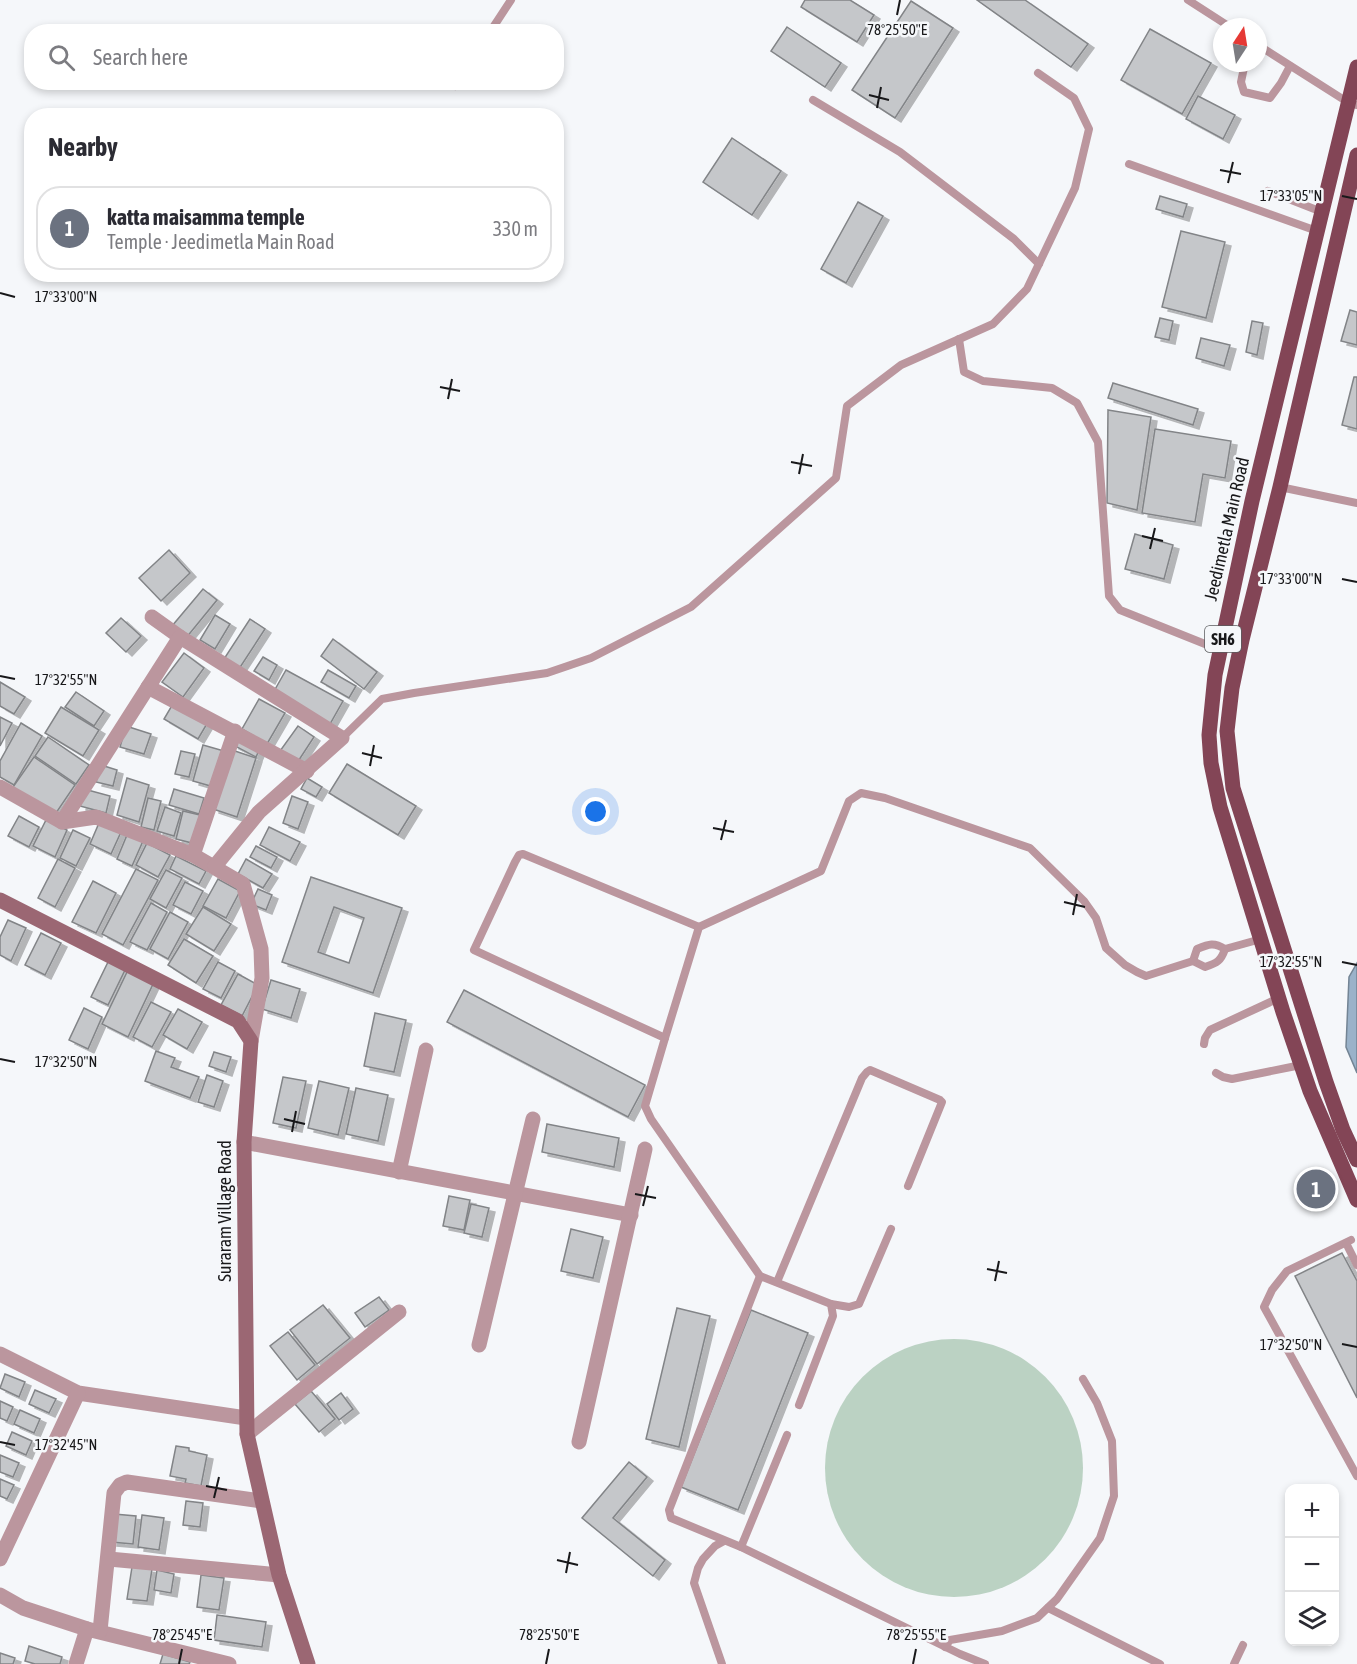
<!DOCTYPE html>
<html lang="en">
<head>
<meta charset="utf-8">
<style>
  :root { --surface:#fff; --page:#f2f2f3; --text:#2b2b33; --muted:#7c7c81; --line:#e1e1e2; --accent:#111827 }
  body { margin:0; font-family:"Asap Condensed",sans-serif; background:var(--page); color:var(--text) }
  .controls { position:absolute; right:18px; bottom:18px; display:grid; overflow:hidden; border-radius:12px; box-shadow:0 3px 9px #0003 }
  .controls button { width:54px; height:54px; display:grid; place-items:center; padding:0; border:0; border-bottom:2px solid var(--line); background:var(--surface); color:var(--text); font:30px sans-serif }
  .compass { position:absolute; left:1213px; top:18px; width:54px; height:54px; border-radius:50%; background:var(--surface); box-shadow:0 3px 9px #0003; rotate:12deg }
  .you { position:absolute; left:596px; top:812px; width:21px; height:21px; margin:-15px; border:4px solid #fff; border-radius:50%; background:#1a73e8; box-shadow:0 0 0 9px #1a73e833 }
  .badge { display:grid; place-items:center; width:39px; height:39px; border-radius:50%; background:var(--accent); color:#fff; font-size:20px; font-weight:700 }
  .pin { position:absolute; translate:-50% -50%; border:3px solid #fff; box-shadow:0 2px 6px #0006 }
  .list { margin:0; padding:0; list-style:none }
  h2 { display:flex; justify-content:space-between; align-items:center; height:78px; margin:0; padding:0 24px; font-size:26px }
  h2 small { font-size:20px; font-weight:400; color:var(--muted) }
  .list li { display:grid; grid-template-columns:39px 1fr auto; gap:18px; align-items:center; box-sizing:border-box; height:84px; margin:0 12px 12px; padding:0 12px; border:2px solid var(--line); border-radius:24px }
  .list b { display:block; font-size:22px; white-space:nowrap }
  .list p { margin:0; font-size:20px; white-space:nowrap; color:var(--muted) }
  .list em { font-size:20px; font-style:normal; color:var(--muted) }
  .icon { flex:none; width:33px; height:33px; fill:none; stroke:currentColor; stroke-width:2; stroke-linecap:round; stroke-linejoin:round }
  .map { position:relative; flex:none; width:1357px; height:1664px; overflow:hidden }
  .search { position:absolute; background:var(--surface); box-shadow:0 3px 9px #0003; left:24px; top:24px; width:540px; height:66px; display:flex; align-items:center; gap:15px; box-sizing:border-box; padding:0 21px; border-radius:24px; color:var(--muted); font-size:22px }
  .panel { position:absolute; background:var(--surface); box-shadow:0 3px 9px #0003; left:24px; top:108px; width:540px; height:174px; border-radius:24px }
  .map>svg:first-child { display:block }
  .green { fill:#bbd2c3 }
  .water { fill:#9ab2c9; stroke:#738494; stroke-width:1.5 }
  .building { fill:#c5c7ca; stroke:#828487; stroke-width:1.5; fill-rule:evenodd; filter:url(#shadow) }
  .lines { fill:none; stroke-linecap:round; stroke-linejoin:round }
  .lane { stroke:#bb969e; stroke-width:8 }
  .street { stroke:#bb969e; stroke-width:15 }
  .secondary { stroke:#9b6773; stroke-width:15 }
  .primary { stroke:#834556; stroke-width:15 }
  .ticks { fill:none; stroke:#18181a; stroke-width:2 }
  .labels { text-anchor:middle; stroke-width:5; stroke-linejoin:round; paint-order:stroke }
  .shield { fill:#f5f7fa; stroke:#5a5b5d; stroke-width:1.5 }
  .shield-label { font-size:16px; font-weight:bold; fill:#18181a }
  .street-label { font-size:18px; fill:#18181a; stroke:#f5f7fa }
  .ticks-label { font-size:15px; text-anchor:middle; fill:#18181a; stroke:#f5f7fa; stroke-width:5; stroke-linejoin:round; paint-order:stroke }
</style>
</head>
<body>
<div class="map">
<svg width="1357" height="1664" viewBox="0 0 1357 1664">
  <defs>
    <filter id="shadow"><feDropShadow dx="6" dy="4" stdDeviation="0" flood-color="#0004"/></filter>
  </defs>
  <rect width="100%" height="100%" fill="#f5f7fa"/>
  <circle class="green" cx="954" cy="1468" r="129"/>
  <polygon class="water" points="1357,963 1357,1073 1346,1047 1349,977"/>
  <g class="building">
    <polygon points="805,0 850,0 874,15 857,42 801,7"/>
    <polygon points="977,0 1025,0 1088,44 1071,67"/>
    <polygon points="911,1 953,28 895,118 852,90"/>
    <polygon points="787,27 841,63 825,87 771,51"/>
    <polygon points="1150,29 1211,63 1182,114 1121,80"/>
    <polygon points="1198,96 1235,115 1223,139 1186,119"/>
    <polygon points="732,138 781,171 752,215 703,182"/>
    <polygon points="1160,196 1187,204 1183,217 1156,209"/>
    <polygon points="858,202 883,216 846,283 821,269"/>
    <polygon points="1181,231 1225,242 1206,318 1162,307"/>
    <polygon points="1350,310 1357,312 1357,345 1341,341"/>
    <polygon points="1160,318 1173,321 1169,340 1155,337"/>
    <polygon points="1252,321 1263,323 1257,355 1246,352"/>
    <polygon points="1201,338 1230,345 1224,366 1196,358"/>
    <polygon points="1354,377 1357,377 1357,429 1342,425"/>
    <polygon points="1113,383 1198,409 1193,425 1108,398"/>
    <polygon points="1108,410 1151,417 1137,510 1107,503"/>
    <polygon points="1155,429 1231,441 1225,478 1203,474 1195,522 1142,513"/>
    <polygon points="1135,534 1173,545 1164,579 1125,569"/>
    <polygon points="169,550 190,573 161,601 139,578"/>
    <polygon points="203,589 217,600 186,638 172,626"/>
    <polygon points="215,615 230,624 215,649 200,640"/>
    <polygon points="121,618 141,636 126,652 106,633"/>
    <polygon points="250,619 265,629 237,672 222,662"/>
    <polygon points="333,639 377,672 364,689 321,656"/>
    <polygon points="184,653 204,668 183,697 162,682"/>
    <polygon points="263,657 277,665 269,680 254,671"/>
    <polygon points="286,670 343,701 330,724 273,693"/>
    <polygon points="328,670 356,686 349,698 321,682"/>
    <polygon points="0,682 25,697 14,714 0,706"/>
    <polygon points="76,692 104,711 94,726 65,707"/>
    <polygon points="259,699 285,713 267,744 242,729"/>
    <polygon points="174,702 208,722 198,739 164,719"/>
    <polygon points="61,707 99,730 83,756 45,733"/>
    <polygon points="0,717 12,723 0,746"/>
    <polygon points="21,723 42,736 14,785 0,777 0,761"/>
    <polygon points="126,726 151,734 144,754 120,747"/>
    <polygon points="298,726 314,737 297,763 280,751"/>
    <polygon points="238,736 260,748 256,757 233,745"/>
    <polygon points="48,737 89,765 76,784 35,756"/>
    <polygon points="203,745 224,751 214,787 193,781"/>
    <polygon points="232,750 256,758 237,817 213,809"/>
    <polygon points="181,751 195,754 189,777 175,774"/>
    <polygon points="34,757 75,785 54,816 13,787"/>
    <polygon points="347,764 416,806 398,835 329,793"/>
    <polygon points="101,765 117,770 113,786 96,782"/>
    <polygon points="127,778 149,785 139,822 117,815"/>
    <polygon points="307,778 322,787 316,797 301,789"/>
    <polygon points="84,789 110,796 106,813 80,806"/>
    <polygon points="174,789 204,798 199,814 169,805"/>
    <polygon points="292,796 308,802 298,829 283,823"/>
    <polygon points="148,798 161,801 154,830 141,827"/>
    <polygon points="165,807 181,813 174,836 157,831"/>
    <polygon points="183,811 200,815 192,843 176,839"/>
    <polygon points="19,816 39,827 29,847 8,836"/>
    <polygon points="46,820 67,830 55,857 33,846"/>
    <polygon points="99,823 121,832 111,854 90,844"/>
    <polygon points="269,827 300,842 290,861 260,845"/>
    <polygon points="73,830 90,838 76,866 60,858"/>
    <polygon points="127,835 143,841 132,866 117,859"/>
    <polygon points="147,843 170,855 158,877 136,865"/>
    <polygon points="256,846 277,857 271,868 250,857"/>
    <polygon points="176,856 206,871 199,884 170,869"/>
    <polygon points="58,859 75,868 55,907 38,898"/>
    <polygon points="246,859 272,874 263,888 238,874"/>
    <polygon points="136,869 158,880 123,945 102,934"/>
    <polygon points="166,870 182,878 166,908 150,899"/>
    <path d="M311,877L402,908L373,993L282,962ZM334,907L364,918L349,963L318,952Z"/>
    <polygon points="218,879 240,891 226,918 203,906"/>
    <polygon points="93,881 116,893 96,933 72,922"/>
    <polygon points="185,882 203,891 191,914 173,905"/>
    <polygon points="258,889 272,895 266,910 251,904"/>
    <polygon points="151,903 167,912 147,950 130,942"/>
    <polygon points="203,907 231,924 214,951 186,934"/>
    <polygon points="170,912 188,922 168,959 150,949"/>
    <polygon points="8,920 26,928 11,961 0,955 0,937"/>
    <polygon points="41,933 61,943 45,975 25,965"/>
    <polygon points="184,939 213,956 196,983 168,965"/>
    <polygon points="109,960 126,968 108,1005 91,997"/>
    <polygon points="218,962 235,971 221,998 203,989"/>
    <polygon points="128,970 154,982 128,1037 102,1024"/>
    <polygon points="238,974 258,985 242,1016 221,1005"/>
    <polygon points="271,980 300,989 291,1018 262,1009"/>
    <polygon points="464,990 645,1085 628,1117 447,1022"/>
    <polygon points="151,1002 171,1012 152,1047 133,1037"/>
    <polygon points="84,1008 102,1017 88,1049 69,1040"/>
    <polygon points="178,1009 202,1022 187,1049 163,1035"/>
    <polygon points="375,1013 406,1020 394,1072 364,1066"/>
    <polygon points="156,1051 175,1058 171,1067 199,1077 190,1098 145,1081"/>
    <polygon points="214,1052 231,1057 226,1072 209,1066"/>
    <polygon points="207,1075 223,1081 214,1107 198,1102"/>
    <polygon points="283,1077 306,1081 296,1128 273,1123"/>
    <polygon points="319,1081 349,1088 338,1135 308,1128"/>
    <polygon points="356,1088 388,1095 378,1141 346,1134"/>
    <polygon points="547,1124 619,1138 614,1167 542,1152"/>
    <polygon points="449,1196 470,1200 464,1230 443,1226"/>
    <polygon points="471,1204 489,1208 482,1237 464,1233"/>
    <polygon points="571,1229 603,1237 593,1278 561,1271"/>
    <polygon points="1342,1253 1357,1281 1357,1398 1295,1276"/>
    <polygon points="379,1297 389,1310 365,1327 355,1313"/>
    <polygon points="323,1305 350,1338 317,1364 290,1330"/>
    <polygon points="677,1308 710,1316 679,1447 646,1439"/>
    <polygon points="751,1310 808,1333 738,1510 681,1487"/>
    <polygon points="288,1332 315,1365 297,1380 270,1346"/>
    <polygon points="5,1374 25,1382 19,1397 0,1388"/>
    <polygon points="35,1390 56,1399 49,1413 29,1404"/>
    <polygon points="311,1391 335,1419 319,1432 295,1404"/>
    <polygon points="341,1393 353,1409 339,1420 327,1404"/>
    <polygon points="0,1401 13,1407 7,1421 0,1418"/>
    <polygon points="20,1410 40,1419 34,1433 14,1424"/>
    <polygon points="12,1432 32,1441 26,1455 6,1446"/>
    <polygon points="176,1446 189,1448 189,1451 207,1455 201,1486 185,1483 186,1479 170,1476"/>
    <polygon points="0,1455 19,1463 13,1477 0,1472"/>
    <polygon points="629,1462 647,1477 613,1518 665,1560 653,1576 582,1518"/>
    <polygon points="0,1479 14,1485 7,1499 0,1496"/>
    <polygon points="186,1501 203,1503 200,1527 183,1525"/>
    <polygon points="114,1514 136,1516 133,1544 111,1542"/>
    <polygon points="142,1515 164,1518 159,1550 138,1547"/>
    <polygon points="132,1567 152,1569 147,1601 127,1599"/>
    <polygon points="157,1570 174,1574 171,1593 154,1590"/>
    <polygon points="201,1575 224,1578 219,1610 197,1607"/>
    <polygon points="217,1615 266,1622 262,1647 214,1640"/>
    <polygon points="29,1646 62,1657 60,1664 35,1664 25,1661"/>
    <polygon points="0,1653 15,1658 13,1664 0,1664"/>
    <polygon points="163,1654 190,1662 189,1664 160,1664"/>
  </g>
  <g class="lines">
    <g class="lane">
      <polyline points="1188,0 1230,27"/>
      <polyline points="490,32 511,0"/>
      <polyline points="1258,45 1349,103 1357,105"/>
      <polyline points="1245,63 1241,82 1244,92 1270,98 1281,83 1290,66"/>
      <polyline points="455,86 457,82"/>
      <polyline points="813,100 900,152 1014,239 1039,264"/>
      <polyline points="1129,164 1317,231"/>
      <polyline points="1268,191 1322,212"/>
      <polyline points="959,339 964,372 983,381 1052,388 1077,403 1098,442 1109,596 1120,610 1220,650"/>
      <polyline points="1280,487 1357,503"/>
      <polyline points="342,738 382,699 414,693 547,673 591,658 691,607 836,478 847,406 901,365 993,324 1027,289 1075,188 1089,129 1074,98 1038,73"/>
      <polyline points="699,927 523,854 519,855 515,862 474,950 665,1038 645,1106 651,1119 760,1276 831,1304 833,1316 799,1405"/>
      <path d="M1193,961L1197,949C1209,944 1214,942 1225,949L1261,939"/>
      <path d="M1193,961L1205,967C1217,963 1221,961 1225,949"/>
      <polyline points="665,1038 699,927 821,871 849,801 861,793 885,798 1030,848 1084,901 1096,918 1106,948 1125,965 1137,972 1146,976 1193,961"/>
      <polyline points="1204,1044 1205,1038 1210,1030 1279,998"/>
      <polyline points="1216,1073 1223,1077 1232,1079 1301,1065"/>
      <polyline points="1351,1240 1287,1271 1272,1290 1264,1307 1357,1476"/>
      <polyline points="1346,1243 1357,1265"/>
      <polyline points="760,1276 669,1510 671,1518 741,1547 787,1435"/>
      <polyline points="777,1282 862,1078 867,1072 870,1070 940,1100 942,1102 908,1186"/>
      <polyline points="831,1304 849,1307 859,1304 891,1229"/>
      <polyline points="741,1547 960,1654 985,1664"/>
      <polyline points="1048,1608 1160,1664"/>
      <polyline points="945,1647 950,1640 1002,1631 1037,1618 1057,1599 1100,1538 1114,1496 1112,1441 1097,1403 1083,1379"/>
      <polyline points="722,1664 694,1583 698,1568 703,1559 715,1546 724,1541"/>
      <polyline points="1234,1664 1243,1645"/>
    </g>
    <g class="street">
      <polyline points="152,617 180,637"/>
      <polyline points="148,687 307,771"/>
      <polyline points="0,787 62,822 96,817 193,855 243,884 261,949 262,978 251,1041"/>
      <polyline points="62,822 180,637 342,738 259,812 215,866"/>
      <polyline points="193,855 235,731"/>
      <polyline points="244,1142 631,1215"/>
      <polyline points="399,1172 426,1050"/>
      <polyline points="479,1345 533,1119"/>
      <polyline points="0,1354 78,1393 246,1418"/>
      <polyline points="247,1434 399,1312"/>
      <polyline points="579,1442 645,1149"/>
      <polyline points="0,1559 78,1393"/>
      <polyline points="109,1559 279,1575"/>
      <polyline points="0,1595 23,1608 87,1629 229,1664"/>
      <polyline points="100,1631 114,1493 120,1485 127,1482 261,1501"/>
      <polyline points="76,1664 87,1629"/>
    </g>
    <polyline class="secondary" points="0,900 238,1021 251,1041 244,1142 247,1434 279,1575 308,1664"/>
    <g class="primary">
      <polyline points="1357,67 1252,501 1215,675 1209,735 1211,763 1220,807 1283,1012 1310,1091 1357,1200"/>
      <polyline points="1357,155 1280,487 1242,640 1232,688 1227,731 1233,788 1326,1082 1343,1130 1357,1160"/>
    </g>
  </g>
  <path class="ticks" d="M897,15L900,0M869,95L889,100M877,108L881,87M1220,170L1241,174M1228,183L1233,162M1342,196L1357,199M0,293L15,297M440,387L460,391M448,399L452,379M791,462L812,466M799,474L803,454M1142,536L1163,541M1150,549L1155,528M1342,579L1357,582M0,676L15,679M362,753L382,758M370,766L374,745M713,828L734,832M721,840L726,820M1064,902L1085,907M1073,915L1077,894M1342,962L1357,965M0,1059L15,1062M284,1119L305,1124M292,1132L296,1111M635,1194L656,1198M643,1206L648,1186M987,1269L1007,1273M995,1281L999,1261M1342,1344L1357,1347M0,1442L15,1445M206,1486L227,1490M214,1498L219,1477M557,1560L578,1565M566,1573L570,1552M179,1664L182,1649M546,1664L549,1649M913,1664L916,1649"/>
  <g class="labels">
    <rect class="shield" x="1205" y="626" width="36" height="26" rx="4.5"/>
    <g class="shield-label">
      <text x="1223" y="645">SH6</text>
    </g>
    <g class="street-label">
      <text transform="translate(1227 529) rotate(-77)" y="6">Jeedimetla Main Road</text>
      <text transform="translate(225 1211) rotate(-90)" y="6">Suraram Village Road</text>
    </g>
  </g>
  <g class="ticks-label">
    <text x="897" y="35">78°25'50"E</text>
    <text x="1291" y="201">17°33'05"N</text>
    <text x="66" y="302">17°33'00"N</text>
    <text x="1291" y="584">17°33'00"N</text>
    <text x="66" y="685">17°32'55"N</text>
    <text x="1291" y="967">17°32'55"N</text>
    <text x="66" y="1067">17°32'50"N</text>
    <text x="1291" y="1350">17°32'50"N</text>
    <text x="66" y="1450">17°32'45"N</text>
    <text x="182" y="1640">78°25'45"E</text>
    <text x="549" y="1640">78°25'50"E</text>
    <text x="916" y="1640">78°25'55"E</text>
  </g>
</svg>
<div class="controls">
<button>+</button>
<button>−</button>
<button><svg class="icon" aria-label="layers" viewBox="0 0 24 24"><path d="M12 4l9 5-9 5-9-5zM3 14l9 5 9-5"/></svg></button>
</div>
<svg class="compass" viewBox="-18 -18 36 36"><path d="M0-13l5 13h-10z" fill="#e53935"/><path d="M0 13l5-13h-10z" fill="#7c7c81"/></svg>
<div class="you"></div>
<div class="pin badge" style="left:1316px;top:1189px;background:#6b7280">1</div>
<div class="search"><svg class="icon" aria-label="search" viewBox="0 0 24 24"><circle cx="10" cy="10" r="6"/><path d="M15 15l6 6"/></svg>Search here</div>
<section class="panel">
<h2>Nearby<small></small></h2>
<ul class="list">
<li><span class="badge" style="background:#6b7280">1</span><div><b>katta maisamma temple</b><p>Temple · Jeedimetla Main Road</p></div><em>330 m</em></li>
</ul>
</section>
</div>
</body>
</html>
